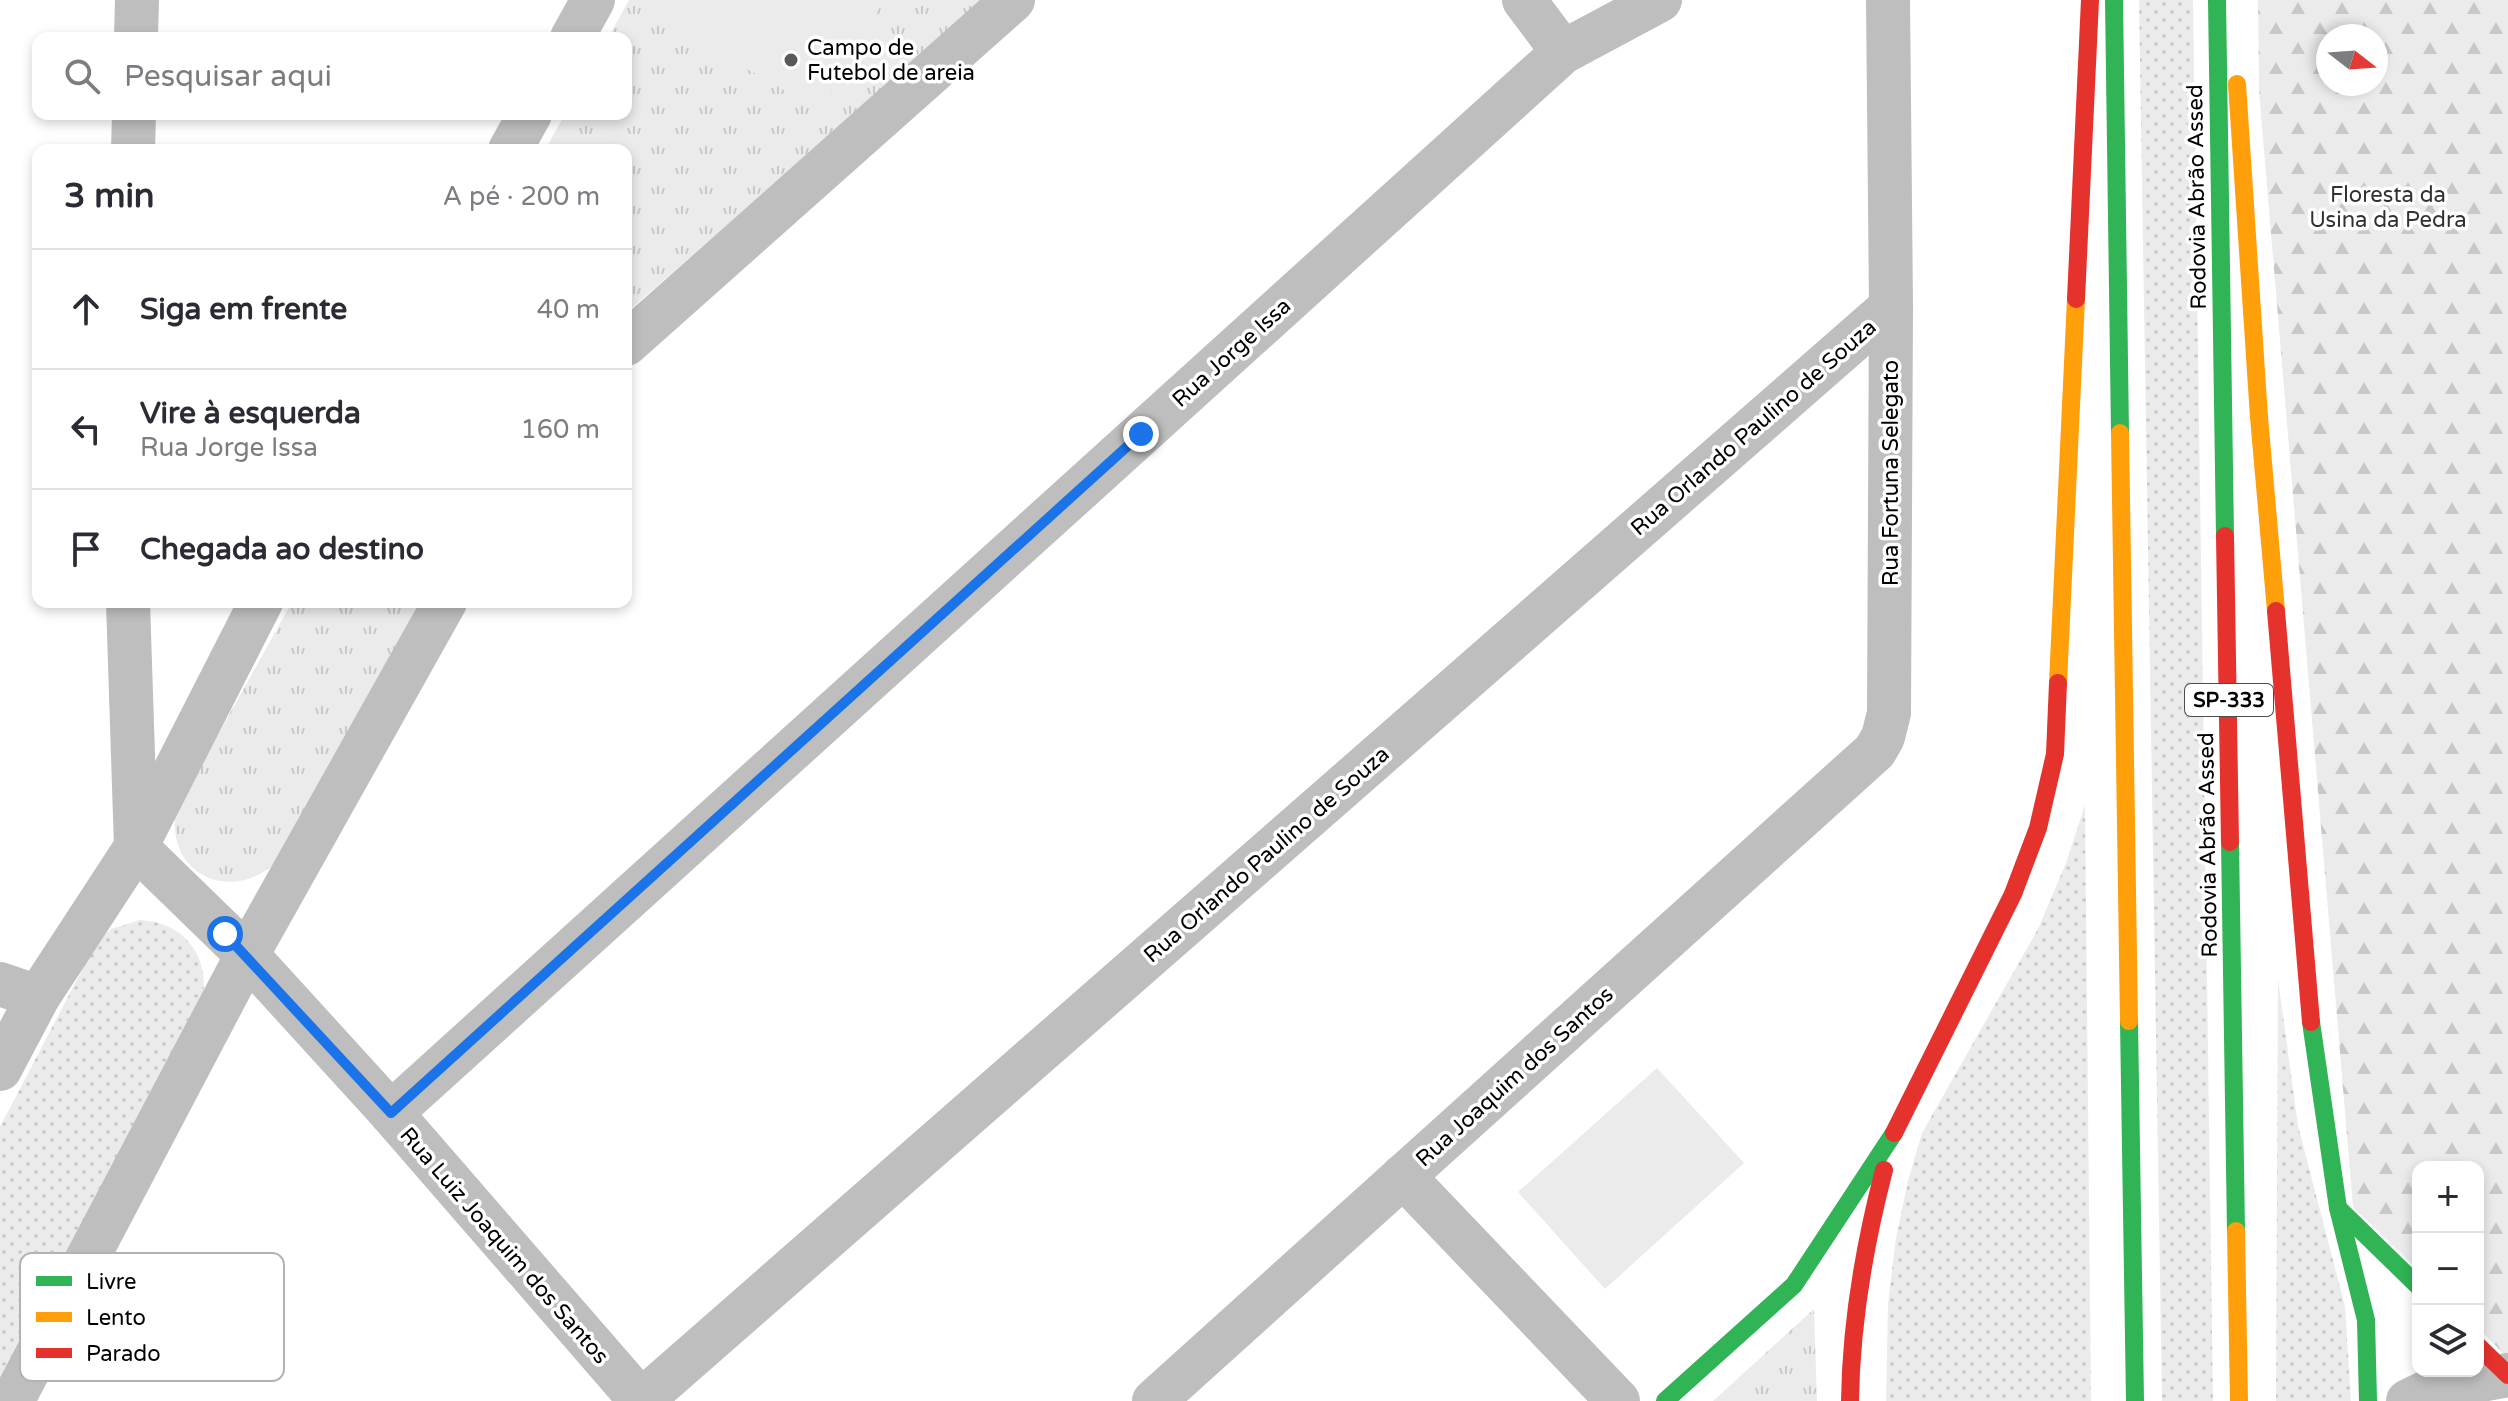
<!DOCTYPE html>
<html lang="pt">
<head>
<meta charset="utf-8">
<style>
  :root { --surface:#fff; --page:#f2f2f3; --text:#2b2b33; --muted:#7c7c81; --line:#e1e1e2 }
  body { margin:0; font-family:"Varela Round",sans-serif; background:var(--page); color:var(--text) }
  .controls { position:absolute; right:24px; bottom:24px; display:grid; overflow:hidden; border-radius:16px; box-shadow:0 4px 12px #0003 }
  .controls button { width:72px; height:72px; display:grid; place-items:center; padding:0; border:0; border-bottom:2px solid var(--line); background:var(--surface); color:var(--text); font:40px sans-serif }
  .compass { position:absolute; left:2316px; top:24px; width:72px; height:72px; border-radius:50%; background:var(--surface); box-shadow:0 4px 12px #0003; rotate:107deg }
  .stop { position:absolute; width:24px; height:24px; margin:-18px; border:6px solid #1a73e8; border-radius:50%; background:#fff }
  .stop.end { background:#1a73e8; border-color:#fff; box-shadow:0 2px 8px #0008 }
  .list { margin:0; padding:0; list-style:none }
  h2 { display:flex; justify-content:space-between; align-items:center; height:104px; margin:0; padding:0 32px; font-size:34px }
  h2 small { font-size:26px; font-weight:400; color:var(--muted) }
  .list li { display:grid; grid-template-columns:52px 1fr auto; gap:24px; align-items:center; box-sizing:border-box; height:120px; padding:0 32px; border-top:2px solid var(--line) }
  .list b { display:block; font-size:30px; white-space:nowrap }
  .list p { margin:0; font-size:26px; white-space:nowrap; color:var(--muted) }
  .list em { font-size:26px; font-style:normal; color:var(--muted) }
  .icon { flex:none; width:44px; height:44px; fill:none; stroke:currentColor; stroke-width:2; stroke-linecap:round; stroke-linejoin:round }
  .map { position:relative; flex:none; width:2508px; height:1401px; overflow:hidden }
  .search { position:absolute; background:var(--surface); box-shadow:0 4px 12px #0003; left:32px; top:32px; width:600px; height:88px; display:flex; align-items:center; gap:20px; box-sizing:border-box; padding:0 28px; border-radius:16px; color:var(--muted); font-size:30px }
  .panel { position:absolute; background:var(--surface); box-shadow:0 4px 12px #0003; left:32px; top:144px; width:600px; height:464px; border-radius:16px }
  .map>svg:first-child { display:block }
  .grass { fill:url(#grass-dots) }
  .forest { fill:url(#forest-firs); fill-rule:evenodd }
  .park { fill:url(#park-tufts) }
  .pitch { fill:#ebebeb }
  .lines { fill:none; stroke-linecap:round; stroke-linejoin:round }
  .street { stroke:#bebebe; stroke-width:44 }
  .fast { stroke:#30b455; stroke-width:18 }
  .slow { stroke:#ff9f0a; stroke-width:18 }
  .jam { stroke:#e5322d; stroke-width:18 }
  .route { stroke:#1a73e8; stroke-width:10 }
  .poi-dot { fill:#595959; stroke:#fff; stroke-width:3 }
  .labels { text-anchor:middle; stroke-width:7; stroke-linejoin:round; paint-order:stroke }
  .shield { fill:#fff; stroke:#4c4c4c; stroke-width:2 }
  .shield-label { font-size:20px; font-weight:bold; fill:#000 }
  .poi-label { font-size:22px; fill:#000; stroke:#fff; text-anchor:start }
  .park-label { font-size:22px; fill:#313131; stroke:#fff }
  .street-label { font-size:22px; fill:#000; stroke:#fff }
  .key { fill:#fff; stroke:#b2b2b2; stroke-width:2 }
  .key-label { font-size:22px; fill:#000 }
</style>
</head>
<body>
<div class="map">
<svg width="2508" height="1401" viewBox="0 0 2508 1401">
  <defs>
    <pattern id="grass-dots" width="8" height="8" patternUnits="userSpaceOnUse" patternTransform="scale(2)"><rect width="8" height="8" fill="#ebebeb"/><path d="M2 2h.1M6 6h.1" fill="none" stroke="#c8c8c8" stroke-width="1.8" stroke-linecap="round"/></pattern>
    <pattern id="forest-firs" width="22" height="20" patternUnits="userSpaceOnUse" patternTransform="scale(2)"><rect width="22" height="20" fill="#ebebeb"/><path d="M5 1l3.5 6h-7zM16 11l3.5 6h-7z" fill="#c8c8c8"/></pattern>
    <pattern id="park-tufts" width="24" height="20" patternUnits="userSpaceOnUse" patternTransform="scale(2)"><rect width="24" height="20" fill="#ebebeb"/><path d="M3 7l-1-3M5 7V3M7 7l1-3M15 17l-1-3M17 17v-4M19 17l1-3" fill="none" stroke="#c8c8c8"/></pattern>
  </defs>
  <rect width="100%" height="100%" fill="#fff"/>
  <g class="grass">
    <polygon points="2139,0 2193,0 2213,1401 2162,1401"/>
    <polygon points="2085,805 2091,1401 1886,1401 1888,1304 1896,1238 1908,1181 1922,1133 2038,929 2066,863"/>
    <path d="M140,920C182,922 209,954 203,996L0,1376V1127L96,943L111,929Z"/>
    <polygon points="2278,979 2298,1126 2345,1306 2351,1401 2276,1401"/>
  </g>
  <path class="forest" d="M2258,0H2508V1358L2478,1328V1167H2418V1270L2353,1207L2259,91ZM2328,36H2376V84H2328Z"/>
  <g class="park">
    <polygon points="629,0 985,0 626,313 626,150 545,150 565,114 626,114 626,38 608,38"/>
    <path d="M292,602H421L278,861C231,905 165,875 176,810Z"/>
    <polygon points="1814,1309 1817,1401 1713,1401"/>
  </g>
  <g class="pitch">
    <polygon points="648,0 884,0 821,111 642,10"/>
    <polygon points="1657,1068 1744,1163 1605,1289 1518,1192"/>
  </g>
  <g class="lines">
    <g class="street">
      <polyline points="1524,0 1563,52"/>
      <polyline points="136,38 137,0"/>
      <polyline points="572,38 593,0"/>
      <polyline points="133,150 134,114"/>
      <polyline points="510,150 530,114"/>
      <polyline points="626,344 1013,0"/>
      <polyline points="128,602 136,847 247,955 391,1113 641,1401"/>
      <polyline points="0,984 38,997"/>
      <polyline points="0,1069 38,997 136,847 261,602"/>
      <polyline points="391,1113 1563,52 1660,0"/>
      <polyline points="1403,1176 1618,1401"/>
      <polyline points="8,1401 16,1394 247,955 445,602"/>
      <polyline points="641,1401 1891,307"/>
      <polyline points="1154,1401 1875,751 1883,737 1889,713 1891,307 1888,0"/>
      <polyline points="2408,1401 2433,1389 2508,1375"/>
    </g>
    <g class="fast">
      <polyline points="2114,0 2120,433"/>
      <polyline points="2217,0 2225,536"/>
      <polyline points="2230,842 2236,1231"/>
      <polyline points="2129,1021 2135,1401"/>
      <polyline points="2311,1022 2338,1208 2366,1320 2368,1401"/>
      <polyline points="2338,1208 2418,1286"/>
      <polyline points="1665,1401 1794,1285 1894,1133"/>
    </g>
    <g class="slow">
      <polyline points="2237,84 2259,417 2276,611"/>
      <polyline points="2120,433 2129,1021"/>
      <polyline points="2058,683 2076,299"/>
      <polyline points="2236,1231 2239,1401"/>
    </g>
    <g class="jam">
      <polyline points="2076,299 2090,0"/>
      <polyline points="2225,536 2230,842"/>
      <polyline points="2276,611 2311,1022"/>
      <polyline points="1894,1133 2013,894 2038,828 2055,754 2058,683"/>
      <polyline points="2478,1346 2508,1375"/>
      <path d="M1850,1401C1851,1322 1864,1247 1884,1170"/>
    </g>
  </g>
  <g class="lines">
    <polyline class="route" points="225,934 391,1113 1141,434"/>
  </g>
  <circle class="poi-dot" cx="791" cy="60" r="8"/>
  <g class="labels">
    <rect class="shield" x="2185" y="684" width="88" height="32" rx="6"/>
    <g class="shield-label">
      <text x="2229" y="707">SP-333</text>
    </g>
    <g class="poi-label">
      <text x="807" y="55">Campo de<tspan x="807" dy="25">Futebol de areia</tspan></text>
    </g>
    <g class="park-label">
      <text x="2388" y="202">Floresta da<tspan x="2388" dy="25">Usina da Pedra</tspan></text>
    </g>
    <g class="street-label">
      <text transform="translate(2196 197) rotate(-91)" y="8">Rodovia Abrão Assed</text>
      <text transform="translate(1231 352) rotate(-42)" y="8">Rua Jorge Issa</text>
      <text transform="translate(1753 427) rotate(-41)" y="8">Rua Orlando Paulino de Souza</text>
      <text transform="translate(1890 473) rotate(-90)" y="8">Rua Fortuna Selegato</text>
      <text transform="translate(2207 845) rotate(-91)" y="8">Rodovia Abrão Assed</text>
      <text transform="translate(1266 854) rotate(-41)" y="8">Rua Orlando Paulino de Souza</text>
      <text transform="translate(1514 1076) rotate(-42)" y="8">Rua Joaquim dos Santos</text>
      <text transform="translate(505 1245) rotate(49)" y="8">Rua Luiz Joaquim dos Santos</text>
    </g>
  </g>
  <rect x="20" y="1253" width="264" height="128" rx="12" class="key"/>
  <rect x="36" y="1276" width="36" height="10" fill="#30b455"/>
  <rect x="36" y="1312" width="36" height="10" fill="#ff9f0a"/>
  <rect x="36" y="1348" width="36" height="10" fill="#e5322d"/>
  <g class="key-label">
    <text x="86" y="1289">Livre</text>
    <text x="86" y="1325">Lento</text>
    <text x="86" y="1361">Parado</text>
  </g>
</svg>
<div class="controls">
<button>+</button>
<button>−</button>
<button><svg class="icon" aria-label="layers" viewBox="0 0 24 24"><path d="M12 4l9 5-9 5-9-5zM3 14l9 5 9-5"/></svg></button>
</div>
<svg class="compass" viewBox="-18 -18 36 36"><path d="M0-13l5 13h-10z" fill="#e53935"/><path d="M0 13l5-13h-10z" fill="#7c7c81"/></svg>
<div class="stop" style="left:225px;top:934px"></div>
<div class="stop end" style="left:1141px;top:434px"></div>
<div class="search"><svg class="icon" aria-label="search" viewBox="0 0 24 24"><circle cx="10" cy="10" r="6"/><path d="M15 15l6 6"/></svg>Pesquisar aqui</div>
<section class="panel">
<h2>3 min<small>A pé · 200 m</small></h2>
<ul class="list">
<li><svg class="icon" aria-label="ahead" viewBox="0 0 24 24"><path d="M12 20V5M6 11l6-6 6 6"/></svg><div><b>Siga em frente</b></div><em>40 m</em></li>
<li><svg class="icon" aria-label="left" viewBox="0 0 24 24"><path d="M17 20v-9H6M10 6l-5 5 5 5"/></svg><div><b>Vire à esquerda</b><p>Rua Jorge Issa</p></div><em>160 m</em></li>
<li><svg class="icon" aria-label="arrive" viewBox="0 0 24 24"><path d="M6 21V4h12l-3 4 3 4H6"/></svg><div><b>Chegada ao destino</b></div></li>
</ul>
</section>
</div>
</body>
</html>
